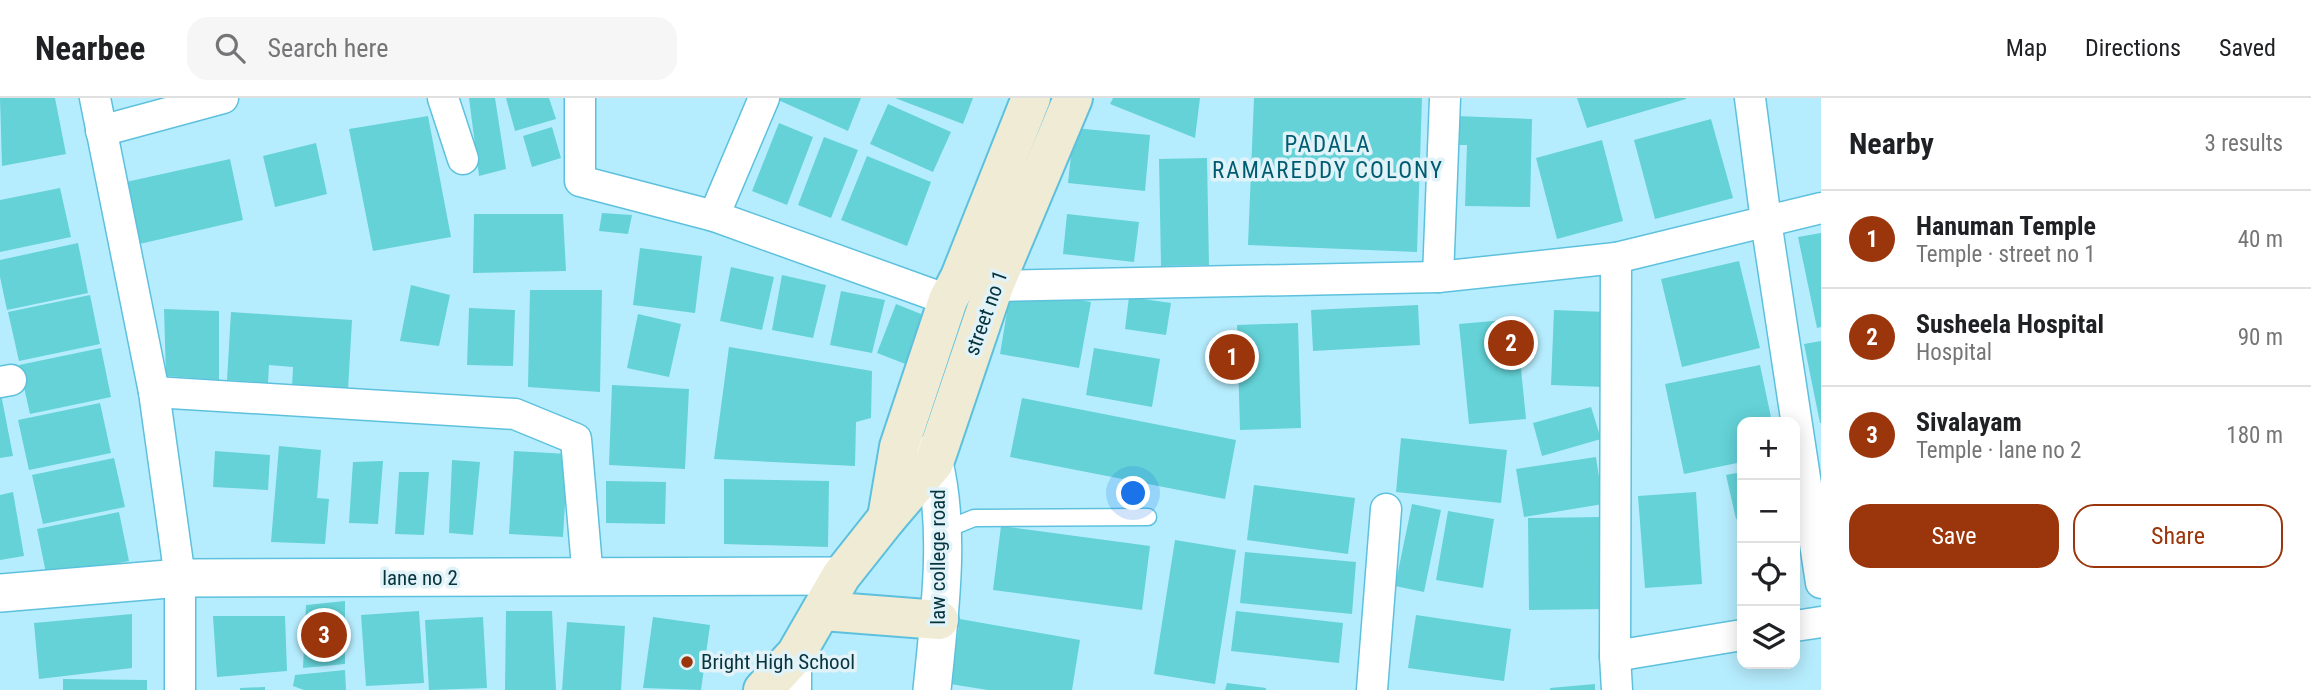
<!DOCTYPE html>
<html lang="en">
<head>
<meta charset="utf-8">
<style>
  :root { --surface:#fff; --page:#f6f6f6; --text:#202124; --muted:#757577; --line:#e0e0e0; --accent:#9b350b }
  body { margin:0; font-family:"Roboto Condensed",sans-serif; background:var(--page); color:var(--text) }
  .controls { position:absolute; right:21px; bottom:21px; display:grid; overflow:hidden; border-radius:14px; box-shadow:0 4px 18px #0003 }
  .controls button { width:63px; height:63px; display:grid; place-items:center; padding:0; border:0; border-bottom:2px solid var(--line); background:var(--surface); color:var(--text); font:35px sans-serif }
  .you { position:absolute; left:1134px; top:396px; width:24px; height:24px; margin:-18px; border:5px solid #fff; border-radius:50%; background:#1a73e8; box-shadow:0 0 0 10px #1a73e833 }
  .badge { display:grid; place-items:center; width:46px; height:46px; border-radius:50%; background:var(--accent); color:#fff; font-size:23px; font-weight:700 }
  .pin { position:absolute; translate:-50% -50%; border:4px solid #fff; box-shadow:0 2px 7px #0006 }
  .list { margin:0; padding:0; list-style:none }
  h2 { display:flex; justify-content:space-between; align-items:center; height:91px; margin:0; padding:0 28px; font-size:30px }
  h2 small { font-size:23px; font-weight:400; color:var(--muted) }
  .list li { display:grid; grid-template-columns:46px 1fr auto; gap:21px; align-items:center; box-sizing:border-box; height:98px; padding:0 28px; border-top:2px solid var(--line) }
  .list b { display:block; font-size:26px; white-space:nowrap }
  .list p { margin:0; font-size:23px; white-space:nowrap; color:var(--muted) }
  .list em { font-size:23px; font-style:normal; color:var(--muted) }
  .actions { display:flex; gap:14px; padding:21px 28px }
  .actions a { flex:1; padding:16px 0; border:2px solid var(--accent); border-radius:21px; text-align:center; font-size:24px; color:var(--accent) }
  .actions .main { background:var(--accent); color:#fff }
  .icon { flex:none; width:38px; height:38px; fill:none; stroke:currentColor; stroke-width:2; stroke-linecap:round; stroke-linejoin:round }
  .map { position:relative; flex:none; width:1821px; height:592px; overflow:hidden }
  header { display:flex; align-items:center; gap:42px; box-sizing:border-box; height:98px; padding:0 35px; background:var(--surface); border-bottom:2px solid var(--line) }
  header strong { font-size:33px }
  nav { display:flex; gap:38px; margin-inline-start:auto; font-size:24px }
  .search { width:490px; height:63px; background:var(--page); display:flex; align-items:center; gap:18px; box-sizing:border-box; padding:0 24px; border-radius:21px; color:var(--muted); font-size:26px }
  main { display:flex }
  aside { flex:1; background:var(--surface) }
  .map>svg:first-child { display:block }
  .building { fill:#64d2d7 }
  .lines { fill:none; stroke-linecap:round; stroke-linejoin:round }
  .service-casing { stroke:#5dc1dd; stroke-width:19 }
  .minor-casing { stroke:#5dc1dd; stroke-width:33 }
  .tertiary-casing { stroke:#5dc1dd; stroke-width:40 }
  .secondary-casing { stroke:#5dc1dd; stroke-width:42 }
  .service { stroke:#fff; stroke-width:16 }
  .minor { stroke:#fff; stroke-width:30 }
  .tertiary { stroke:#fff; stroke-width:37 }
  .secondary { stroke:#efebd4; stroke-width:38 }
  .poi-dot { fill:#9b350b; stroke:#e1f3f9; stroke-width:2.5 }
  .labels { text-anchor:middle; stroke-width:7; stroke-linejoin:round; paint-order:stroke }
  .street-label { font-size:21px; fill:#06343f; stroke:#e1f3f9 }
  .poi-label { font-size:21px; fill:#06343f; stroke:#e1f3f9; text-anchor:start }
  .neighbourhood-label { font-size:23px; letter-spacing:2px; fill:#005d71; stroke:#e1f3f9 }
</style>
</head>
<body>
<header>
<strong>Nearbee</strong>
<div class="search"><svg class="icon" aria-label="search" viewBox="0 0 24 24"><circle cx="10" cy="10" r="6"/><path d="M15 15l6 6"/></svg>Search here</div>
<nav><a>Map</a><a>Directions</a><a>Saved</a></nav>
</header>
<main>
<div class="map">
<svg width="1821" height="592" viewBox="0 0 1821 592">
  <rect width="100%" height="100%" fill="#b6edfe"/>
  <g class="building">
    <polygon points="0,0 55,0 66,56 2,68"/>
    <polygon points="469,0 495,0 506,71 479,78"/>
    <polygon points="506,0 549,0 556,21 515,33"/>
    <polygon points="779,0 861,0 848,33 778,2"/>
    <polygon points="895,0 973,0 963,26"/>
    <polygon points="1113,0 1200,0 1195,40 1110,6"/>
    <polygon points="1254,0 1422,0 1417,154 1248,147"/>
    <polygon points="1577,0 1686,0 1686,1 1587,30"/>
    <polygon points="888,6 951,34 933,74 870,46"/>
    <polygon points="428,18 451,139 373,153 349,31"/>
    <polygon points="1456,18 1532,21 1530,109 1465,108 1467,47 1456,47"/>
    <polygon points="1711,21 1733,100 1655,121 1634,42"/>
    <polygon points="779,25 813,39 787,107 752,93"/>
    <polygon points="552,29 561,60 532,69 523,38"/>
    <polygon points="1074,30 1150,37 1145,93 1068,85"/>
    <polygon points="824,39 858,52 831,120 798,107"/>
    <polygon points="1602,42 1623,123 1557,141 1536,60"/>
    <polygon points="316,45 327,96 275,109 263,58"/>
    <polygon points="867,58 931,84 907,148 841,122"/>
    <polygon points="1207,60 1209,167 1161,168 1159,61"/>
    <polygon points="230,61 243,122 131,148 117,86"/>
    <polygon points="60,90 71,139 0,154 0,102"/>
    <polygon points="602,115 632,117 628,136 599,133"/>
    <polygon points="474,116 563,116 566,173 473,175"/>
    <polygon points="1067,116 1139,124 1134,164 1063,156"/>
    <polygon points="1821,135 1821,229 1817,230 1798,139"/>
    <polygon points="78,145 88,195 7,212 0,179 0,162"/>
    <polygon points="640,150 702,158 695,215 633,207"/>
    <polygon points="1739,163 1760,250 1682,269 1661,181"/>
    <polygon points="731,169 774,179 762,232 720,223"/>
    <polygon points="782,177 826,187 813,240 772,232"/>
    <polygon points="411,187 450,197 439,248 400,243"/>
    <polygon points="1011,190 1091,204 1079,270 1000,256"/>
    <polygon points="530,192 602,192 600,294 528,289"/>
    <polygon points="841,193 885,202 872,255 830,247"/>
    <polygon points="90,197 100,246 19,263 8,214"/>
    <polygon points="1129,199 1171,205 1166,237 1125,231"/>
    <polygon points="896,206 926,218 908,267 877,255"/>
    <polygon points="1418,207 1420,247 1313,253 1311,212"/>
    <polygon points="469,210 515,212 513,268 467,267"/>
    <polygon points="164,211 219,213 219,282 166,278"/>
    <polygon points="1554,212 1607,214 1604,289 1551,287"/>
    <polygon points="231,214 352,222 348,292 292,289 293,269 269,267 268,285 227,282"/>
    <polygon points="638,216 681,226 669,279 627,270"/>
    <polygon points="1516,221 1526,321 1469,326 1459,226"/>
    <polygon points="1298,225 1301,330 1240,332 1237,227"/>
    <polygon points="1821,243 1821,325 1820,325 1804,246"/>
    <polygon points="729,249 872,273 871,320 856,324 855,368 714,361"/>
    <polygon points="101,250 111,299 30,316 19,267"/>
    <polygon points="1094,250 1160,261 1152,309 1086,297"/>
    <polygon points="1760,267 1772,324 1742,324 1742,364 1684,376 1665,286"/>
    <polygon points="612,287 689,291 685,371 609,367"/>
    <polygon points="0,291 13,358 0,360"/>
    <polygon points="1022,300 1236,342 1225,401 1010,359"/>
    <polygon points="100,305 111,355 29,372 18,322"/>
    <polygon points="1591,309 1601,341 1542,358 1533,325"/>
    <polygon points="1401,340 1507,352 1501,405 1396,394"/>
    <polygon points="279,348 321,352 317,400 329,401 325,446 271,444"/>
    <polygon points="215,353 270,357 268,392 213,389"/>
    <polygon points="514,353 568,356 563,439 509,436"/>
    <polygon points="1596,359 1603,406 1524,419 1516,371"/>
    <polygon points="114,360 125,409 43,426 32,377"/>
    <polygon points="452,362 480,364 473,437 449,435"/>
    <polygon points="383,363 378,426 349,425 353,364"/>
    <polygon points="399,374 429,374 424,437 395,436"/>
    <polygon points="1742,374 1742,420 1736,421 1726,377"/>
    <polygon points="724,381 829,383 828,449 724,446"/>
    <polygon points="606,383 666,384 665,426 606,425"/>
    <polygon points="1254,387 1355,400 1348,456 1247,442"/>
    <polygon points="13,394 24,458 0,462 0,397"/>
    <polygon points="1696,394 1702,486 1645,490 1638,398"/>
    <polygon points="1412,406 1441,412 1424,494 1395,488"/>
    <polygon points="1448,413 1494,421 1483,490 1436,482"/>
    <polygon points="119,414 129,463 47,480 37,431"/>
    <polygon points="1604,419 1606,511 1529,512 1528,420"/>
    <polygon points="1001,428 1150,448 1142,512 993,492"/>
    <polygon points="1175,442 1236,452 1215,586 1154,576"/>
    <polygon points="1245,454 1356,464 1352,516 1240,505"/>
    <polygon points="345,503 345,566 303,570 306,507"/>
    <polygon points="419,513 424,585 366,588 361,517"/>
    <polygon points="506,513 552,513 556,592 505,592"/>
    <polygon points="1236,513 1343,525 1339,565 1231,553"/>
    <polygon points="132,516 132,570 39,581 34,525"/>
    <polygon points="1416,517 1511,531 1504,583 1408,570"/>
    <polygon points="213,518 285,518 287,573 217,579"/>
    <polygon points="483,519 487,590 429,592 425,522"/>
    <polygon points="653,519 710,527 701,592 643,590"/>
    <polygon points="960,521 1080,542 1072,592 988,592 950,586"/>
    <polygon points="567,524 625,528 621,592 562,592"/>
    <polygon points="345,572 346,592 304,592 293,588 295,577"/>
    <polygon points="63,581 147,582 147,592 63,592"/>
    <polygon points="1227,585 1266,590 1266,592 1225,592"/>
    <polygon points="1595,586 1595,592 1550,592 1550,590"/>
    <polygon points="265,589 265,592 240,592 240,590"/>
  </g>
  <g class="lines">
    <defs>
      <polyline id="service" points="942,433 974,420 1148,419"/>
      <g id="minor">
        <polyline points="95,0 154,294 180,480 180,592"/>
        <polyline points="443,0 463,61"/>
        <polyline points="580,0 580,83 714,118 948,202"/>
        <polyline points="1750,0 1766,123 1821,485"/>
        <polyline points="101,33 223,0"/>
        <polyline points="714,118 764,0"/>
        <polyline points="1438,179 1445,0"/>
        <polyline points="977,184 994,188 1438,179 1616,160"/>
        <polyline points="0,284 11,282"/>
        <polyline points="154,294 515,316 576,341 588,481"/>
        <polyline points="1795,528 1821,524"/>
        <polyline points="1615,558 1742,537"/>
        <polyline points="796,592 796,556"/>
        <polyline points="1372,592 1386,411"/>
        <polyline points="1617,592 1615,558 1616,160 1821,110"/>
      </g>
      <g id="tertiary">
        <path d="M911,354L934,365C951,434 939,521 932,592"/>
        <polyline points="0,495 180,480 841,478"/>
      </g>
      <g id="secondary">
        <polyline points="887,420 899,349 948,202 960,179 1031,0"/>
        <polyline points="823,513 939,522"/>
        <polyline points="763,592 796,556 841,478 887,420 934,365 994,188 1073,0"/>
      </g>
    </defs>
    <use href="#service" class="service-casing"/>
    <use href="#minor" class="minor-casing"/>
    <use href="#tertiary" class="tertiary-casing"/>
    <use href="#secondary" class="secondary-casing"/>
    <use href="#service" class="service"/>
    <use href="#minor" class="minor"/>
    <use href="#tertiary" class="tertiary"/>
    <use href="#secondary" class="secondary"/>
  </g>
  <circle class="poi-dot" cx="687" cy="564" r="7"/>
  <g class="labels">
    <g class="street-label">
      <text transform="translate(986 215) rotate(-70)" y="7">street no 1</text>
      <text transform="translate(938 459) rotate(-90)" y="7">law college road</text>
      <text x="420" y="487">lane no 2</text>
    </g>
    <g class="poi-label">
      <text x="701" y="571">Bright High School</text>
    </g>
    <g class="neighbourhood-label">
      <text x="1328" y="54">PADALA<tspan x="1328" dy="26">RAMAREDDY COLONY</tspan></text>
    </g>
  </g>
</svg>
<div class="controls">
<button>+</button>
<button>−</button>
<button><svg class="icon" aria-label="locate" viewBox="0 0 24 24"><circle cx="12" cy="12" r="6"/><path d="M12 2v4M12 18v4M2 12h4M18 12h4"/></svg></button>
<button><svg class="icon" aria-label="layers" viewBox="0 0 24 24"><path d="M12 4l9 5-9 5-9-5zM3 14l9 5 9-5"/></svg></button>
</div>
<div class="you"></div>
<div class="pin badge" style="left:1232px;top:259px">1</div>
<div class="pin badge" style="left:1511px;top:245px">2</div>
<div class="pin badge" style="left:324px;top:537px">3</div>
</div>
<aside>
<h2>Nearby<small>3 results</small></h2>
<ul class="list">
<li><span class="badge">1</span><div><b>Hanuman Temple</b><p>Temple · street no 1</p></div><em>40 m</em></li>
<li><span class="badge">2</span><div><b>Susheela Hospital</b><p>Hospital</p></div><em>90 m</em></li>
<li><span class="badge">3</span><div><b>Sivalayam</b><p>Temple · lane no 2</p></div><em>180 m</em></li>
</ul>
<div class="actions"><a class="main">Save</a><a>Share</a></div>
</aside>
</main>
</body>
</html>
